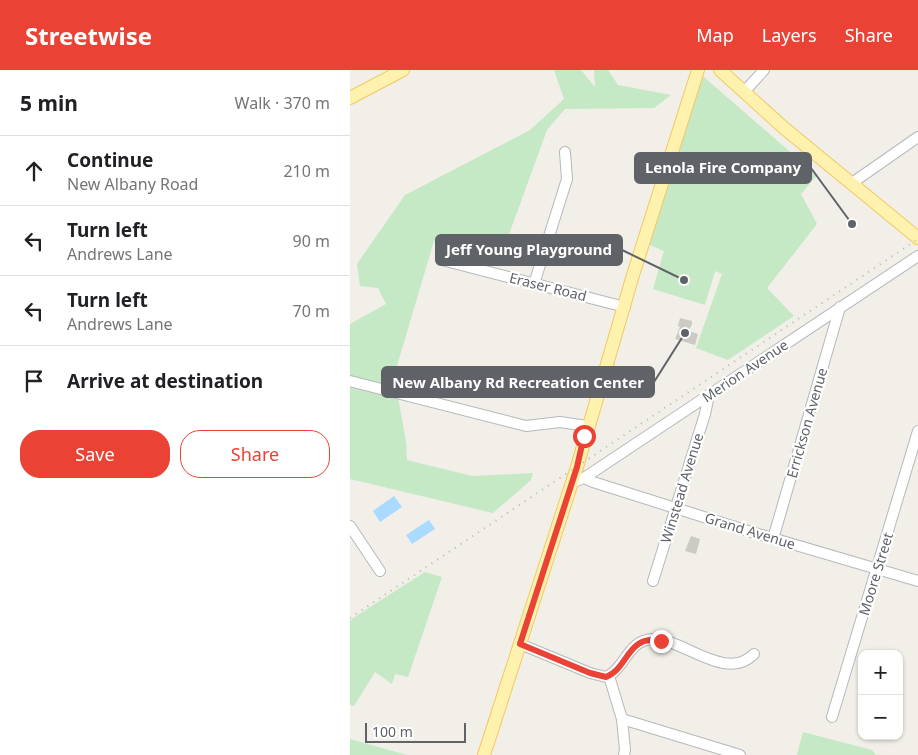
<!DOCTYPE html>
<html lang="en">
<head>
<meta charset="utf-8">
<style>
  :root { --surface:#fff; --page:#f2f2f2; --text:#202124; --muted:#757577; --line:#e0e0e0; --accent:#ea4335 }
  body { margin:0; font-family:"Noto Sans",sans-serif; background:var(--page); color:var(--text) }
  .controls { position:absolute; right:15px; bottom:15px; display:grid; overflow:hidden; border-radius:10px; box-shadow:0 1px 4px #0004 }
  .controls button { width:45px; height:45px; display:grid; place-items:center; padding:0; border:0; border-bottom:1px solid var(--line); background:var(--surface); color:var(--text); font:25px sans-serif }
  .scale { position:absolute; left:15px; bottom:12px; width:101px; box-sizing:border-box; padding-left:5px; border:2px solid #5f6368; border-top:0; font-size:14px; line-height:18px; white-space:nowrap; color:#5f6368; -webkit-text-stroke:4px #fff; paint-order:stroke }
  .stop { position:absolute; width:15px; height:15px; margin:-11px; border:4px solid #ea4335; border-radius:50%; background:#fff }
  .stop.end { background:#ea4335; border-color:#fff; box-shadow:0 1px 5px #0008 }
  .list { margin:0; padding:0; list-style:none }
  h2 { display:flex; justify-content:space-between; align-items:center; height:65px; margin:0; padding:0 20px; font-size:21px }
  h2 small { font-size:16px; font-weight:400; color:var(--muted) }
  .list li { display:grid; grid-template-columns:32px 1fr auto; gap:15px; align-items:center; box-sizing:border-box; height:70px; padding:0 20px; border-top:1px solid var(--line) }
  .list b { display:block; font-size:19px; white-space:nowrap }
  .list p { margin:0; font-size:16px; white-space:nowrap; color:var(--muted) }
  .list em { font-size:16px; font-style:normal; color:var(--muted) }
  .actions { display:flex; gap:10px; padding:15px 20px }
  .actions a { flex:1; padding:11px 0; border:1px solid var(--accent); border-radius:20px; text-align:center; font-size:18px; color:var(--accent) }
  .actions .main { background:var(--accent); color:#fff }
  .icon { flex:none; width:28px; height:28px; fill:none; stroke:currentColor; stroke-width:2; stroke-linecap:round; stroke-linejoin:round }
  .map { position:relative; flex:none; width:568px; height:685px; overflow:hidden }
  header { display:flex; align-items:center; gap:30px; box-sizing:border-box; height:70px; padding:0 25px; background:var(--accent); color:#fff }
  header strong { font-size:24px }
  nav { display:flex; gap:28px; margin-inline-start:auto; font-size:18px }
  main { display:flex }
  aside { flex:1; background:var(--surface) }
  .map>svg:first-child { display:block }
  .green { fill:#c5e8c5 }
  .water { fill:#aadaff }
  .building { fill:#cccac5 }
  .lines { fill:none; stroke-linecap:round; stroke-linejoin:round }
  .minor-casing { stroke:#b5b8bc; stroke-width:12 }
  .major-casing { stroke:#f2c960; stroke-width:14 }
  .minor { stroke:#fff; stroke-width:10 }
  .major { stroke:#fff2af; stroke-width:12 }
  .rail { stroke:#b6b7b8; stroke-width:2; stroke-dasharray:1 6; stroke-linecap:butt }
  .route { stroke:#ea4335; stroke-width:6 }
  .labels { text-anchor:middle; stroke-width:4.5; stroke-linejoin:round; paint-order:stroke }
  .street-label { font-size:14px; fill:#5f6368; stroke:#fff }
  .leader { fill:none; stroke:#5f6368; stroke-width:2 }
  .callout-dot { fill:#5f6368; stroke:#fff; stroke-width:2 }
  .callout { fill:#5f6368; stroke:#5f6368; stroke-width:2 }
  .callout-label { font-size:15px; text-anchor:middle; font-weight:bold; fill:#fff }
</style>
</head>
<body>
<header>
<strong>Streetwise</strong>
<nav><a>Map</a><a>Layers</a><a>Share</a></nav>
</header>
<main>
<aside>
<h2>5 min<small>Walk · 370 m</small></h2>
<ul class="list">
<li><svg class="icon" aria-label="ahead" viewBox="0 0 24 24"><path d="M12 20V5M6 11l6-6 6 6"/></svg><div><b>Continue</b><p>New Albany Road</p></div><em>210 m</em></li>
<li><svg class="icon" aria-label="left" viewBox="0 0 24 24"><path d="M17 20v-9H6M10 6l-5 5 5 5"/></svg><div><b>Turn left</b><p>Andrews Lane</p></div><em>90 m</em></li>
<li><svg class="icon" aria-label="left" viewBox="0 0 24 24"><path d="M17 20v-9H6M10 6l-5 5 5 5"/></svg><div><b>Turn left</b><p>Andrews Lane</p></div><em>70 m</em></li>
<li><svg class="icon" aria-label="arrive" viewBox="0 0 24 24"><path d="M6 21V4h12l-3 4 3 4H6"/></svg><div><b>Arrive at destination</b></div></li>
</ul>
<div class="actions"><a class="main">Save</a><a>Share</a></div>
</aside>
<div class="map">
<svg width="568" height="685" viewBox="0 0 568 685">
  <rect width="100%" height="100%" fill="#f1efe8"/>
  <g class="green">
    <polygon points="204,0 231,0 245,17 244,0 258,0 268,15 321,25 304,38 215,39 197,60 150,189 84,171 44,306 56,371 57,390 122,406 183,403 181,410 143,443 0,409 0,254 36,234 28,218 10,216 7,194 55,125 180,60 214,29"/>
    <polygon points="348,2 467,105 451,124 467,154 417,218 444,246 378,290 346,278 372,204 365,201 355,235 303,219 314,181 295,173"/>
    <polygon points="75,502 92,507 58,607 45,604 42,614 25,602 4,636 0,635 0,550"/>
    <polygon points="453,662 522,680 526,685 447,685"/>
    <polygon points="0,669 57,685 0,685"/>
  </g>
  <g class="water">
    <polygon points="44,426 52,437 30,452 23,441"/>
    <polygon points="79,450 85,459 62,474 56,465"/>
  </g>
  <g class="building">
    <polygon points="330,248 342,251 342,254 339,261 348,264 345,275 325,269 330,257 328,256"/>
    <polygon points="341,466 350,469 346,484 335,481"/>
  </g>
  <g class="lines">
    <defs>
      <g id="minor">
        <polyline points="394,22 414,0"/>
        <polyline points="502,113 568,67"/>
        <polyline points="92,190 275,237"/>
        <polyline points="184,214 217,109 215,82"/>
        <polyline points="0,311 176,356 210,352 237,356"/>
        <polyline points="234,408 243,412 398,461 568,511"/>
        <polyline points="221,413 234,408 568,186"/>
        <polyline points="0,456 30,501"/>
        <polyline points="423,469 490,237"/>
        <polyline points="303,511 355,344 359,325"/>
        <path d="M170,574L240,603L256,607C275,599 278,570 302,569C333,568 376,613 404,584"/>
        <polyline points="259,606 272,649 390,685"/>
        <polyline points="482,647 568,361"/>
        <polyline points="272,649 275,680 274,685"/>
      </g>
      <g id="major">
        <polyline points="370,0 434,58 568,168"/>
        <polyline points="0,28 53,0"/>
        <polyline points="134,685 227,397 283,205 348,0"/>
      </g>
    </defs>
    <use href="#minor" class="minor-casing"/>
    <use href="#major" class="major-casing"/>
    <use href="#minor" class="minor"/>
    <use href="#major" class="major"/>
    <polyline class="rail" points="0,548 568,169"/>
  </g>
  <g class="lines">
    <path class="route" d="M234,366L227,397L170,574L240,603L256,607C279,598 277,564 311,571"/>
  </g>
  <g class="labels">
    <g class="street-label">
      <text transform="translate(198 217) rotate(14)" y="5">Eraser Road</text>
      <text transform="translate(395 301) rotate(-34)" y="5">Merion Avenue</text>
      <text transform="translate(457 353) rotate(-74)" y="5">Errickson Avenue</text>
      <text transform="translate(332 418) rotate(-73)" y="5">Winstead Avenue</text>
      <text transform="translate(400 461) rotate(17)" y="5">Grand Avenue</text>
      <text transform="translate(526 504) rotate(-73)" y="5">Moore Street</text>
    </g>
  </g>
  <path class="leader" d="M502 154L461 98M334 210L272 180M335 263L304 312"/>
  <g class="callout-dot">
    <circle cx="502" cy="154" r="5"/>
    <circle cx="334" cy="210" r="5"/>
    <circle cx="335" cy="263" r="5"/>
  </g>
  <g class="callout">
    <rect x="285" y="83" width="176" height="30" rx="5"/>
    <rect x="86" y="165" width="186" height="30" rx="5"/>
    <rect x="32" y="297" width="272" height="30" rx="5"/>
  </g>
  <g class="callout-label">
    <text x="373" y="103">Lenola Fire Company</text>
    <text x="179" y="185">Jeff Young Playground</text>
    <text x="168" y="318">New Albany Rd Recreation Center</text>
  </g>
</svg>
<div class="controls">
<button>+</button>
<button>−</button>
</div>
<div class="scale">100 m</div>
<div class="stop" style="left:234px;top:366px"></div>
<div class="stop end" style="left:311px;top:571px"></div>
</div>
</main>
</body>
</html>
